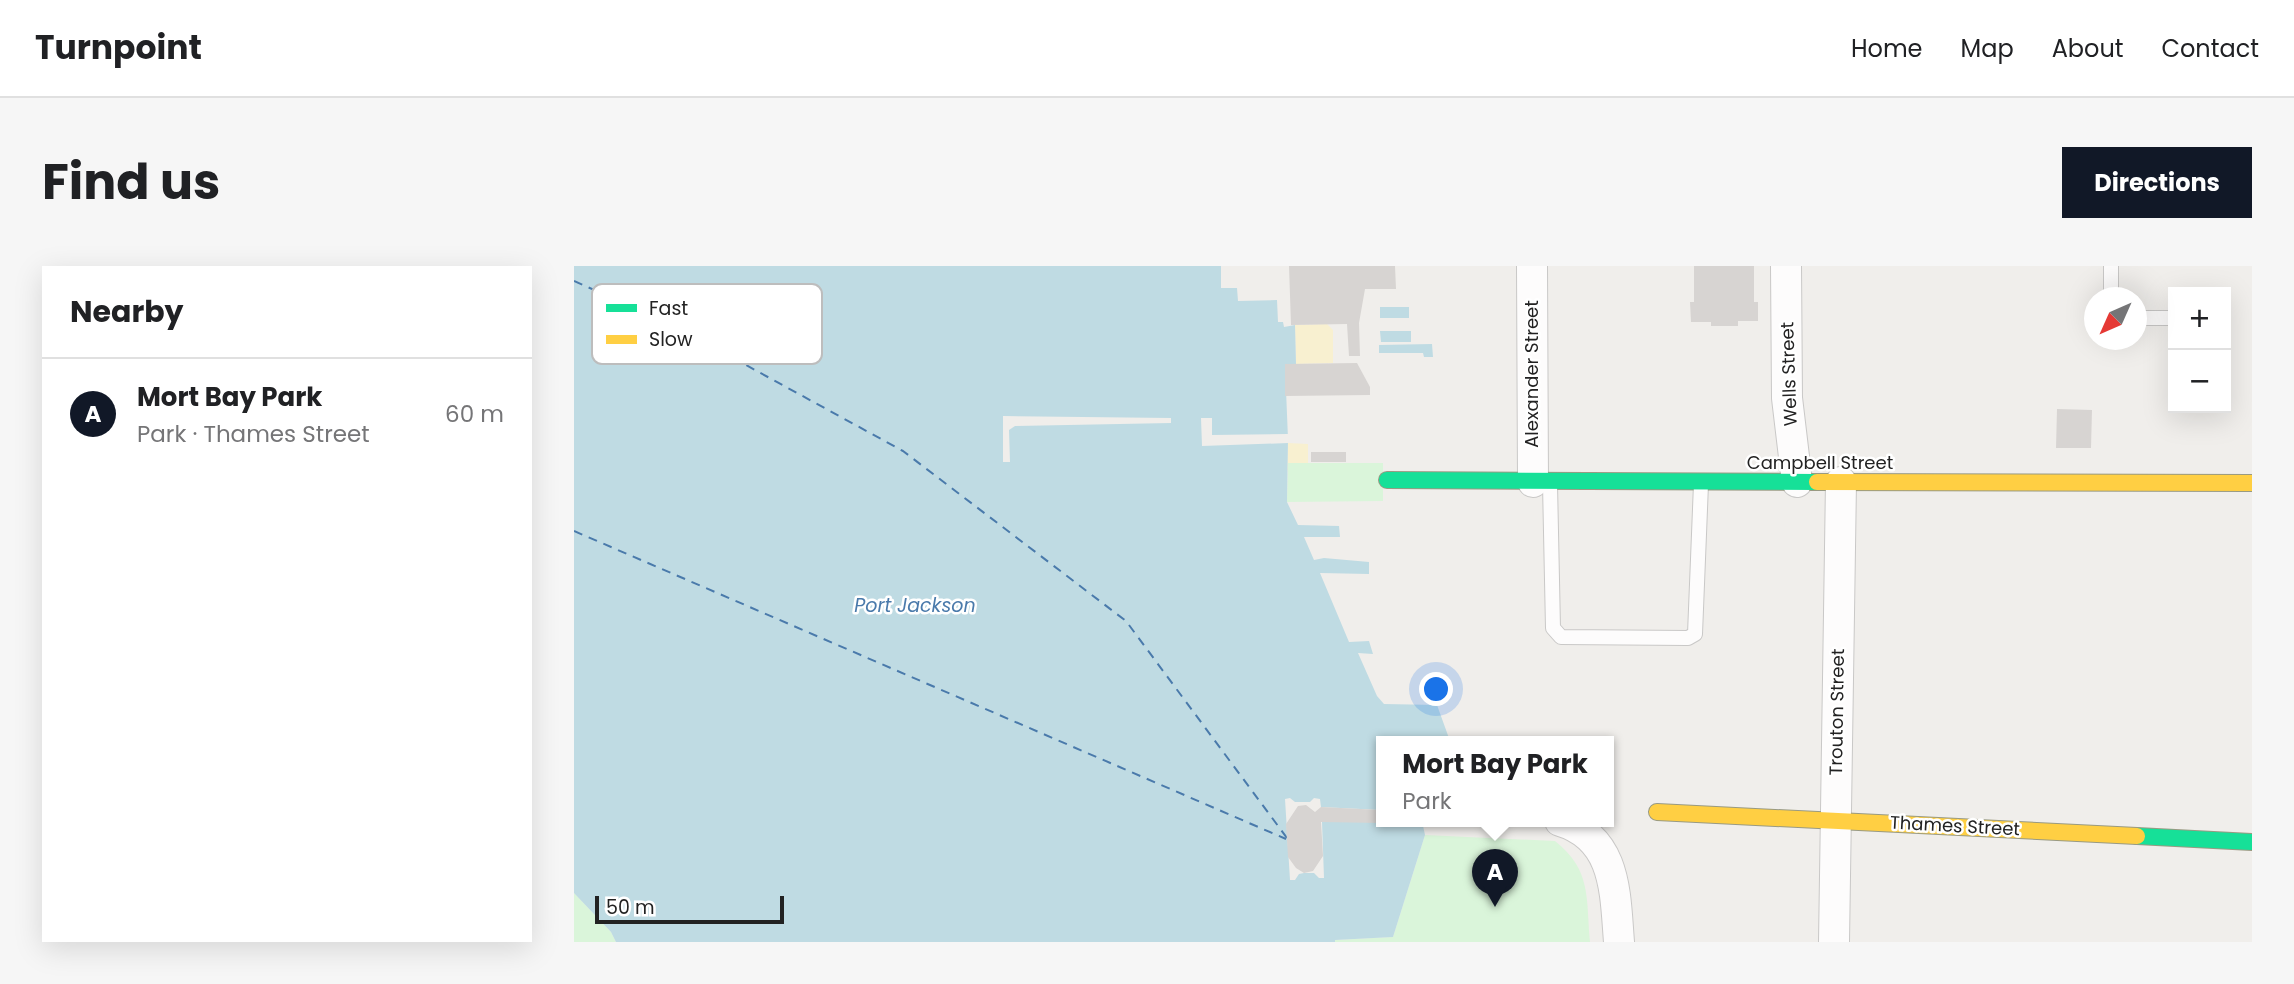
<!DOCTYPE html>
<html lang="en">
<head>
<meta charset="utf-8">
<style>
  :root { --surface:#fff; --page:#f6f6f6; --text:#202124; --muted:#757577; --line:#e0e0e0; --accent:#111827 }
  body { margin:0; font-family:Poppins,sans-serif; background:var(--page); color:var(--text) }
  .controls { position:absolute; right:21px; top:21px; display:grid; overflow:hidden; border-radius:0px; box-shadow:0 7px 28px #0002 }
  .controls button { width:63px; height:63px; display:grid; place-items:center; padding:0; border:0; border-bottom:2px solid var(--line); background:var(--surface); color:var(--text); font:35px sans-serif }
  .compass { position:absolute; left:1510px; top:21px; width:63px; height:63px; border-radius:50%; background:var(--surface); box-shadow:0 7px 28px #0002; rotate:225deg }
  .scale { position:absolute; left:21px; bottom:18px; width:189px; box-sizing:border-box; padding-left:7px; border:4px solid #222; border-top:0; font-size:19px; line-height:24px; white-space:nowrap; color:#222; -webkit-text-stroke:5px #fff; paint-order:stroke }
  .you { position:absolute; left:863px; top:424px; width:24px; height:24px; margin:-18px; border:5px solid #fff; border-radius:50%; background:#1a73e8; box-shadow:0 0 0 10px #1a73e833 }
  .badge { display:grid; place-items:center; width:46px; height:46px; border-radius:50%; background:var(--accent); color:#fff; font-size:23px; font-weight:700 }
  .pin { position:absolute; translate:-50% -58px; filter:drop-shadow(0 2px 4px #0008) }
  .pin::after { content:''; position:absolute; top:37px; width:24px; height:21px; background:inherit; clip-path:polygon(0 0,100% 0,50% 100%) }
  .popup { position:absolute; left:802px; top:470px; width:238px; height:91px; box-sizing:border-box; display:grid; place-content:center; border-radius:0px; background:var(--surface); filter:drop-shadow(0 2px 5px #0005); font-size:23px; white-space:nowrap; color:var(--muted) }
  .popup b { font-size:26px; color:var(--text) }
  .popup::after { content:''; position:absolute; left:50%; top:100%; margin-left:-14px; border:14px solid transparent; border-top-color:var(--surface) }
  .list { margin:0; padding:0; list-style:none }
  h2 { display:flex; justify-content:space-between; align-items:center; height:91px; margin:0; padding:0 28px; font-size:30px }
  h2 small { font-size:23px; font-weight:400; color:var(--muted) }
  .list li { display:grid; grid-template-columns:46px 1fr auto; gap:21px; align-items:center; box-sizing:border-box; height:112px; padding:0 28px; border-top:2px solid var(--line) }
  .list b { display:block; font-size:26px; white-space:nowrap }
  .list p { margin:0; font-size:23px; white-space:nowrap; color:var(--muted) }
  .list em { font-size:23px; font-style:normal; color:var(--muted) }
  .map { position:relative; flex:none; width:1678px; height:676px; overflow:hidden; border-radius:0px }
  header { display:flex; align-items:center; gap:42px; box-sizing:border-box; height:98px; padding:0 35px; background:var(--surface); border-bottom:2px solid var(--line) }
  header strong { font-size:33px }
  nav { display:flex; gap:38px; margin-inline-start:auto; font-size:24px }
  .intro { display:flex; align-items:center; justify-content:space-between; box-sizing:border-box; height:168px; padding:0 42px }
  h1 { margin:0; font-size:49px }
  .button { padding:18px 32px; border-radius:0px; background:var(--accent); color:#fff; font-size:24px; font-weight:700 }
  main { display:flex; gap:42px; padding:0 42px }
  aside { flex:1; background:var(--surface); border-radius:0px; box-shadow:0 7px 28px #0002 }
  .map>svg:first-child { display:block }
  .sand { fill:#f8f0d0 }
  .park { fill:#daf5da }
  .water { fill:#bfdbe3 }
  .pier { fill:#f0eeeb }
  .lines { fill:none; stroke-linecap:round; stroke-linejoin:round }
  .ferry { stroke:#4a7aab; stroke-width:2; stroke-dasharray:9 7; stroke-linecap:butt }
  .building { fill:#d7d4d2 }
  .lane-casing { stroke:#c9c8c7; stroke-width:16 }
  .street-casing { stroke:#c9c8c7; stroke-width:32 }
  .fast-casing { stroke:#999a82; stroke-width:18 }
  .slow-casing { stroke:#999a82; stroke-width:18 }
  .lane { stroke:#fdfcfc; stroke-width:14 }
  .street { stroke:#fdfcfc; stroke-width:30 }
  .fast { stroke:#16e098; stroke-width:16 }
  .slow { stroke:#ffcf43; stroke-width:16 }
  .labels { text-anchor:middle; stroke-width:5; stroke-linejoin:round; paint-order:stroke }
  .street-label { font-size:18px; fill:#222; stroke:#fff }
  .water-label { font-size:19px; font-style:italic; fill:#4a7aab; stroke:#fff }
  .key { fill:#fff; stroke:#bdbdbd; stroke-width:2 }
  .key-label { font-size:19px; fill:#222 }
</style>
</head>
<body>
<header>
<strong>Turnpoint</strong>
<nav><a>Home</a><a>Map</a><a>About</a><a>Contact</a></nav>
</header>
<div class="intro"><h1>Find us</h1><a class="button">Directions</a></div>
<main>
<aside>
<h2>Nearby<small></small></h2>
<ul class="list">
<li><span class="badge">A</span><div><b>Mort Bay Park</b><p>Park · Thames Street</p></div><em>60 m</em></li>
</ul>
</aside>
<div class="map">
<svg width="1678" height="676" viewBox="0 0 1678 676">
  <rect width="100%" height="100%" fill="#f0eeeb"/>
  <g class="sand">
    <polygon points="753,58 759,64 759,97 722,98 721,59"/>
    <polygon points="714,177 734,178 734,198 716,198 713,206"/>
  </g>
  <g class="park">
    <polygon points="714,197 809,197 809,235 713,236"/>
    <path d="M851,569L981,575C1018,604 1012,633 1016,676H761V674L819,671Z"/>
    <polygon points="0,627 37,666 42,676 0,676"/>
  </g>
  <g class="water">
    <polygon points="0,0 647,0 647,22 663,22 664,35 703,34 704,56 709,56 710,61 721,59 722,98 711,99 714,173 713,236 724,259 765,260 766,271 730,271 740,294 750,292 795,296 795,308 746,307 775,376 795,375 799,388 784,387 803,430 810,438 863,439 876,475 807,475 807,555 848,555 851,569 819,671 761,674 761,676 42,676 37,666 0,627"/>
    <rect x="806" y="41" width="29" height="11"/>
    <polygon points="806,65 837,65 837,76 807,76"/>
    <polygon points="858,78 859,91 850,91 849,87 805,87 805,79"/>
  </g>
  <g class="pier">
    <polygon points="429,150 597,152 597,157 441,160 435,164 436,196 429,196"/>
    <polygon points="627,152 638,152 638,169 714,168 714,177 628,180"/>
    <polygon points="716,532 721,536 736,536 740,532 746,533 747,541 807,544 807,555 846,555 846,561 816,560 816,556 748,556 750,612 745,612 740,607 730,607 725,608 721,614 716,614 711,533"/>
  </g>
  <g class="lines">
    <g class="ferry">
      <polyline points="0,15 97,58 329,185 552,355 713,572"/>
      <polyline points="0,265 712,573"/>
    </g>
  </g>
  <g class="building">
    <polygon points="715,0 821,0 822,23 791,23 785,57 786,90 775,90 773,58 717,59"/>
    <polygon points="1120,0 1180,0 1180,36 1184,36 1184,55 1164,55 1164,60 1137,60 1137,56 1117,56 1116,36 1120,36"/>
    <polygon points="783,97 796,121 796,129 711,130 711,98"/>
    <polygon points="1483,143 1518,144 1517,182 1482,182"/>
    <rect x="737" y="186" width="35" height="10"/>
    <polygon points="732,539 741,546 747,541 807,544 807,557 747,556 749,590 739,605 730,607 722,602 714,591 712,558 724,540"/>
    <polygon points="817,555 846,555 846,561 816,560"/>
  </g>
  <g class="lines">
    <defs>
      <g id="lane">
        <polyline points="1537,0 1537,32"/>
        <polyline points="1562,52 1599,52"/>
        <polyline points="976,218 979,362 987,371 1114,372 1121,368 1127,218"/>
      </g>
      <g id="street">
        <polyline points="958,0 959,216"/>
        <polyline points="1212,0 1213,132 1223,216"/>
        <path d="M986,555C1043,572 1041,627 1045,676"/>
        <polyline points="1260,676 1267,216"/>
      </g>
      <g id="fast">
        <polyline points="813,214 1243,216"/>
        <polyline points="1563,570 1678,576"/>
      </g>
      <g id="slow">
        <polyline points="1243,216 1678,217"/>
        <polyline points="1083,546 1563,570"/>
      </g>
    </defs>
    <use href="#lane" class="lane-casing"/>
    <use href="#street" class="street-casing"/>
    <use href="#fast" class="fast-casing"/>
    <use href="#slow" class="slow-casing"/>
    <use href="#lane" class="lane"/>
    <use href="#street" class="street"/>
    <use href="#fast" class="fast"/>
    <use href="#slow" class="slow"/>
  </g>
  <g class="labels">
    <g class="street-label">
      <text transform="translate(958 108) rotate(-90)" y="6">Alexander Street</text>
      <text transform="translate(1215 108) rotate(-92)" y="6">Wells Street</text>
      <text x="1246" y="203">Campbell Street</text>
      <text transform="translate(1263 446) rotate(-89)" y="6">Trouton Street</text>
      <text transform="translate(1381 560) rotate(3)" y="6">Thames Street</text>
    </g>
    <g class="water-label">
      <text x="341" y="346">Port Jackson</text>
    </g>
  </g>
  <rect x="18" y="18" width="230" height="80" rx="10" class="key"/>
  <rect x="32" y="38" width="31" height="8" fill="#16e098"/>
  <rect x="32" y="69" width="31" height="9" fill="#ffcf43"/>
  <g class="key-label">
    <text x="75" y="49">Fast</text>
    <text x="75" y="80">Slow</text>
  </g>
</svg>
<div class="controls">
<button>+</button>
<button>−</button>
</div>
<svg class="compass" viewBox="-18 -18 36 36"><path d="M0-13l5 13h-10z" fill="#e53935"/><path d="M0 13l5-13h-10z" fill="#757577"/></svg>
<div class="scale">50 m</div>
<div class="you"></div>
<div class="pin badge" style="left:921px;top:641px">A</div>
<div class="popup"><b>Mort Bay Park</b>Park</div>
</div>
</main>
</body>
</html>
